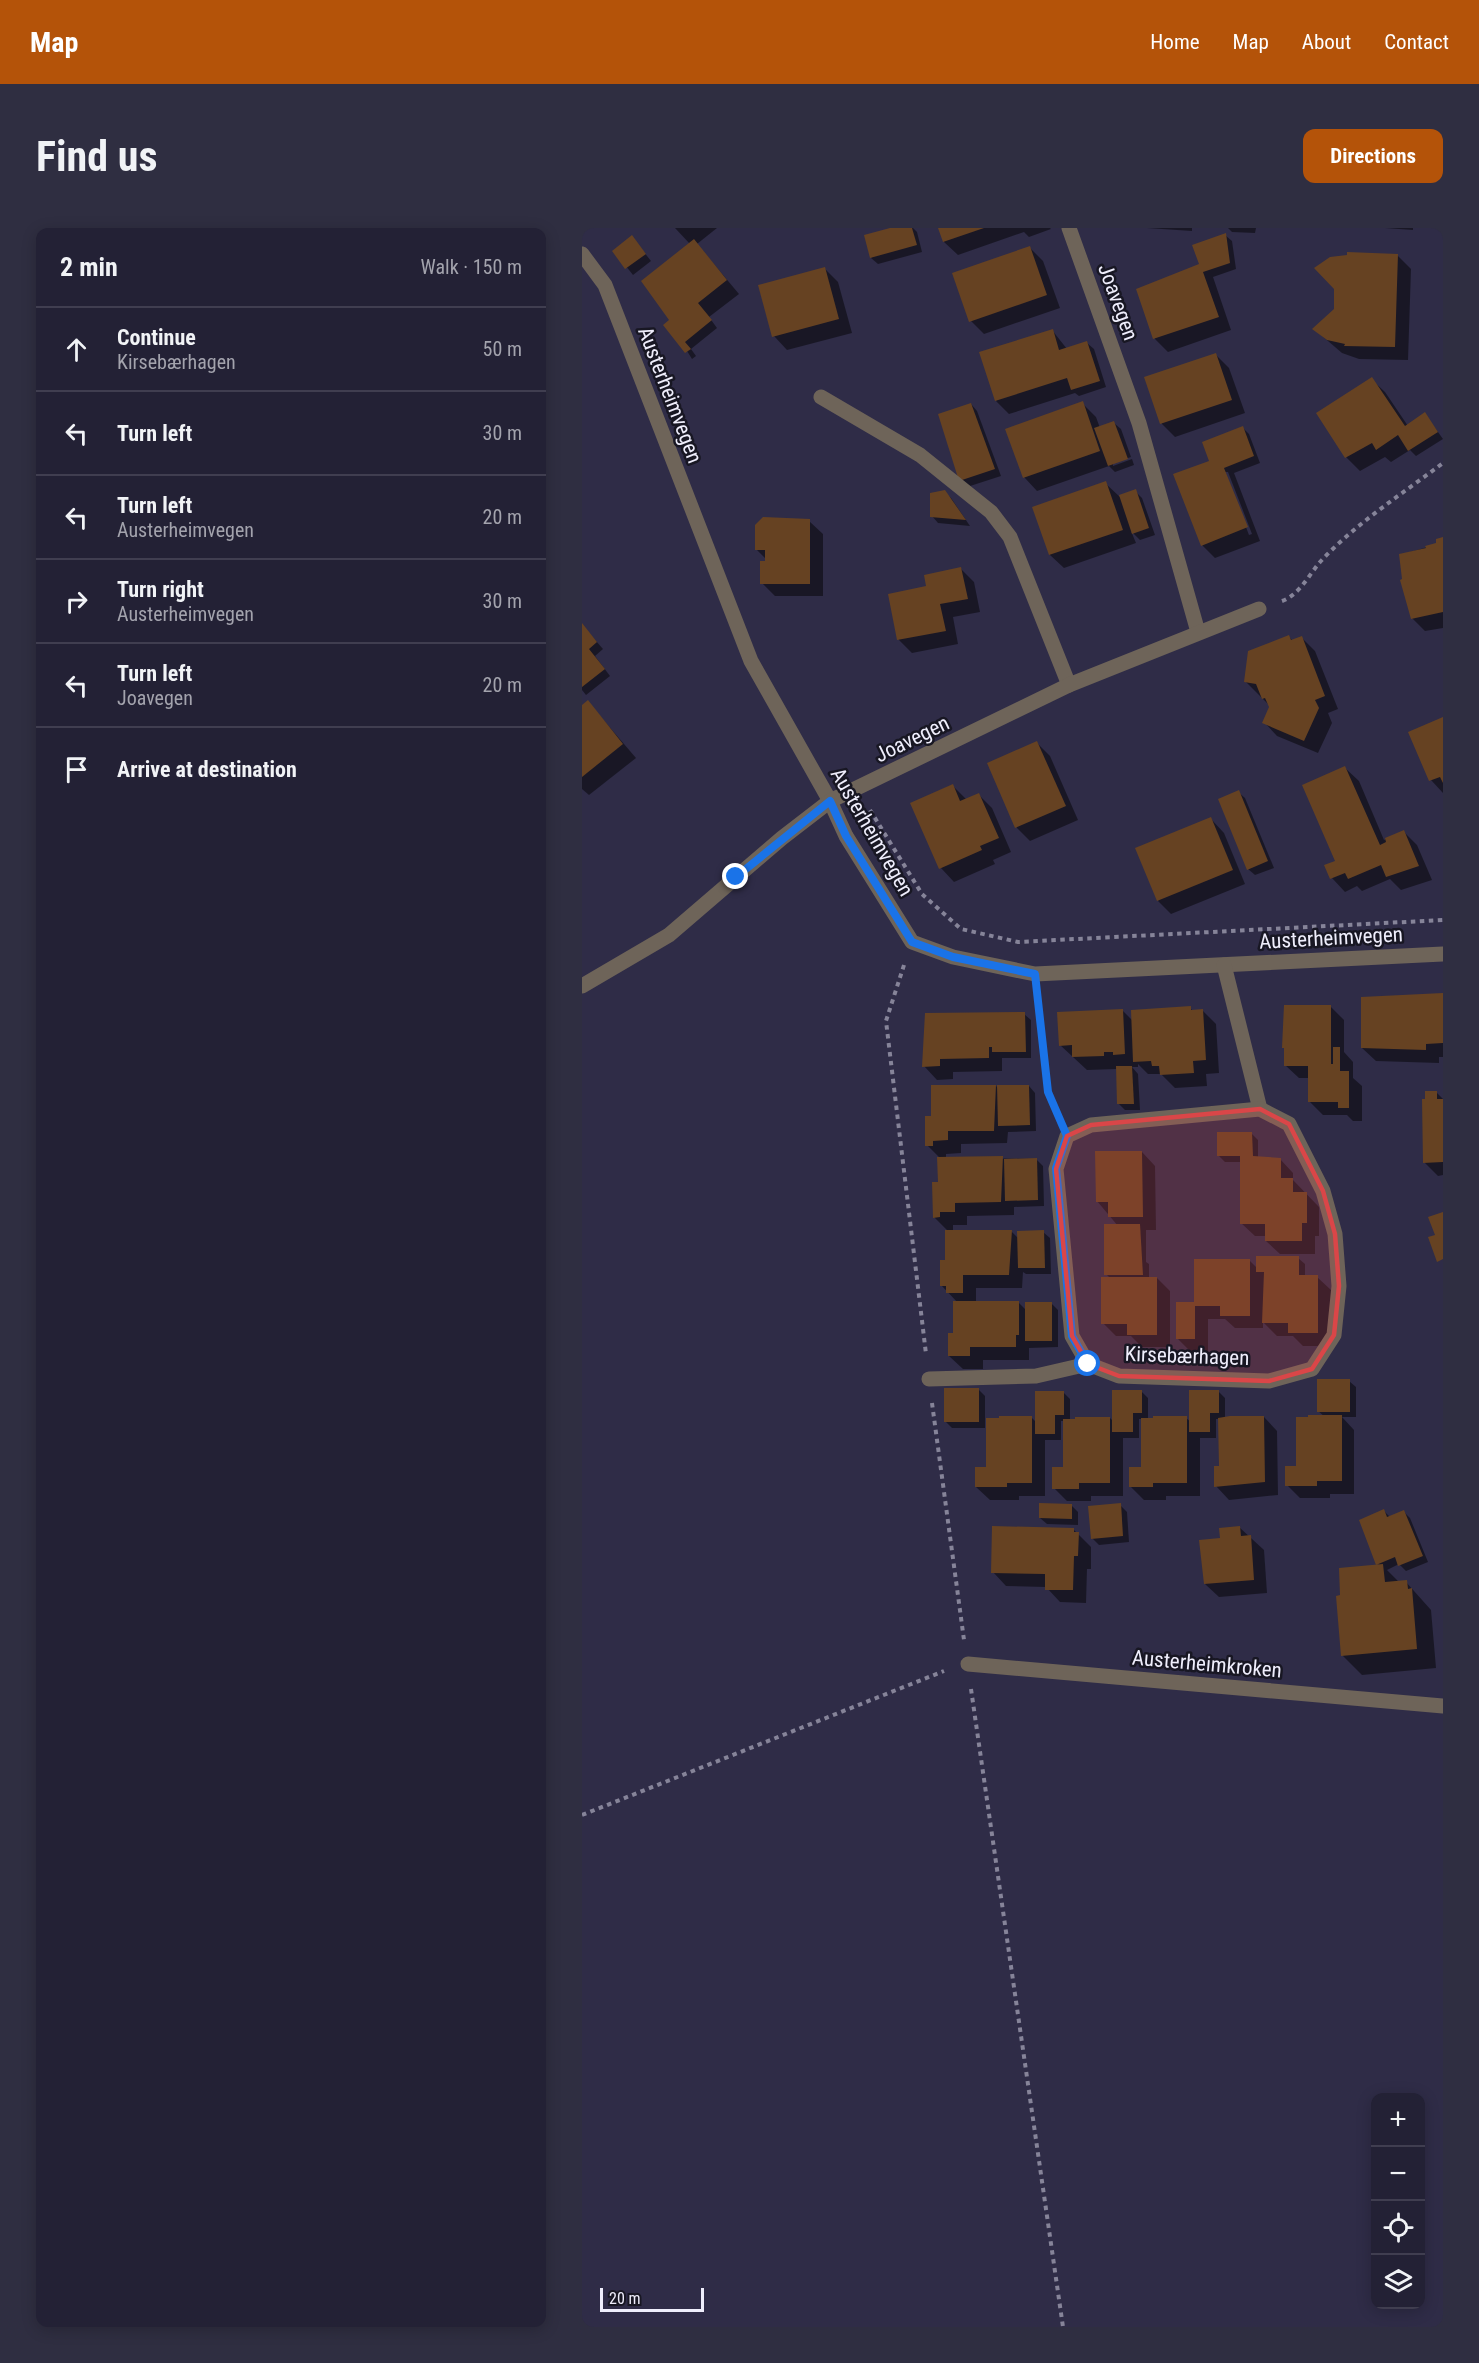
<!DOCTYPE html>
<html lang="en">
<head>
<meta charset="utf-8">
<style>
  :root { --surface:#232135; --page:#2f2e41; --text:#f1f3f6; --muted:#a3a3ad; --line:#403e50; --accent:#b45309 }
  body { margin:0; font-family:"Roboto Condensed",sans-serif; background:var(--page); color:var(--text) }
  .controls { position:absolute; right:18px; bottom:18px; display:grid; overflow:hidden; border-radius:12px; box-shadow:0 3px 15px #0003 }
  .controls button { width:54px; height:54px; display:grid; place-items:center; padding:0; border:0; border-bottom:2px solid var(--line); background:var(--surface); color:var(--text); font:30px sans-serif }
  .scale { position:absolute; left:18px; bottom:15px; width:104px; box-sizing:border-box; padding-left:6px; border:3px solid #efeefc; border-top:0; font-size:16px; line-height:21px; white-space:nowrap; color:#efeefc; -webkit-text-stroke:4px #181723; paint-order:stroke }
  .stop { position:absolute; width:18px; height:18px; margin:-14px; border:4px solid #1a73e8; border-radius:50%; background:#fff }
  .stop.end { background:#1a73e8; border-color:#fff; box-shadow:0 2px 6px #0008 }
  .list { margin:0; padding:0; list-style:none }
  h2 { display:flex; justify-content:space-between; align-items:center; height:78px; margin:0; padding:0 24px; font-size:26px }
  h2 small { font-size:20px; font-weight:400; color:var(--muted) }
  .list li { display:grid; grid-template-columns:39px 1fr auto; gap:18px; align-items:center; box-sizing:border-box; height:84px; padding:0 24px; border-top:2px solid var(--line) }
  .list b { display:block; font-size:22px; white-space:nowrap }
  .list p { margin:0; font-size:20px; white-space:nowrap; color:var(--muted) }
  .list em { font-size:20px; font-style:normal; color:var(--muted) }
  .icon { flex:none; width:33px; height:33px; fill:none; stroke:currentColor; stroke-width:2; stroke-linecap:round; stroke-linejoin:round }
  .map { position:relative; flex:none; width:861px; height:2099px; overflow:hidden; border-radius:12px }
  header { display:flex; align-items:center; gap:36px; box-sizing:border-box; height:84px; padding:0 30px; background:var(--accent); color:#fff }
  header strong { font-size:28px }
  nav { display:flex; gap:33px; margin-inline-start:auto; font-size:21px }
  .intro { display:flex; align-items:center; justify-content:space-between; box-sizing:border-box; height:144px; padding:0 36px }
  h1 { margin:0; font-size:42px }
  .button { padding:15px 27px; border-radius:12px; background:var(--accent); color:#fff; font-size:21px; font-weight:700 }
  main { display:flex; gap:36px; padding:0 36px }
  aside { flex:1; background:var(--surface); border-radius:12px; box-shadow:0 3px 15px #0003 }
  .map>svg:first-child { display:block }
  .shadow { fill:#0007; fill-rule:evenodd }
  .building { fill:#664222 }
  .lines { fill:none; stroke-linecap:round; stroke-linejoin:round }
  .path { stroke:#868499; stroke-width:4; stroke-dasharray:4.5 4.5; stroke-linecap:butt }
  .minor { stroke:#6e6459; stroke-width:15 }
  .route { stroke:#1a73e8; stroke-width:8 }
  .marked { fill:#da4648; fill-opacity:0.2; stroke:#da4648; stroke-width:4.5; stroke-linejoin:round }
  .labels { text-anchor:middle; stroke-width:5; stroke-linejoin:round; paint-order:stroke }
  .street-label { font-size:21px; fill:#efeefc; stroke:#181723 }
</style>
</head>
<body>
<header>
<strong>Map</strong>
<nav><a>Home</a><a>Map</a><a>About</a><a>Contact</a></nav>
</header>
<div class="intro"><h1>Find us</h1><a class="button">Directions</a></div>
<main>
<aside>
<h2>2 min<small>Walk · 150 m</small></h2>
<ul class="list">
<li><svg class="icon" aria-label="ahead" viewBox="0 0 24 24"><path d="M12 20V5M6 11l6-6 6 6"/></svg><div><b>Continue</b><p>Kirsebærhagen</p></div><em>50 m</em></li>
<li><svg class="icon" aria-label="left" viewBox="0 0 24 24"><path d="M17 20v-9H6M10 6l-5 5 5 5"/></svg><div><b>Turn left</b></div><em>30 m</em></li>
<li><svg class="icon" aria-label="left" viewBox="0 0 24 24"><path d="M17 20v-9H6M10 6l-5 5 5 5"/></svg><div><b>Turn left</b><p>Austerheimvegen</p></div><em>20 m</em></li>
<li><svg class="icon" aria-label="right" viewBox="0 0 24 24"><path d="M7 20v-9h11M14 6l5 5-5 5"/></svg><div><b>Turn right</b><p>Austerheimvegen</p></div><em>30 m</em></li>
<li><svg class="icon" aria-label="left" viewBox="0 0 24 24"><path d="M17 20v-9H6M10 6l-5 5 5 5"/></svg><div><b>Turn left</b><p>Joavegen</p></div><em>20 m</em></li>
<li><svg class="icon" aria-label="arrive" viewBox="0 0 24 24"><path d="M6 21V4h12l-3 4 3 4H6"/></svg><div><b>Arrive at destination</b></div></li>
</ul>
</aside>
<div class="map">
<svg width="861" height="2099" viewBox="0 0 861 2099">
  <rect width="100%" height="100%" fill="#2f2c47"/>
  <g class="shadow">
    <polygon points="93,0 135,0 115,16 157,66 127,89 135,100 109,121 114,128 110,131 87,94 108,16"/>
    <polygon points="318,0 331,0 335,4 340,24 296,36 289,30"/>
    <polygon points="358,0 468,0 469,1 447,9 442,4 376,27 362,14"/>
    <polygon points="565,0 610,0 610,3"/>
    <polygon points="646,0 674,0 673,5 650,4"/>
    <polygon points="803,0 831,0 831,2"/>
    <polygon points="643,7 650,13 654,41 631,49 649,102 586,124 573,111 556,62 620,36"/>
    <polygon points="50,9 69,33 51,47 32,23"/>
    <polygon points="448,20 461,33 478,80 402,106 389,93"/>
    <polygon points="815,27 829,41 826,132 777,131 760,125 732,101"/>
    <polygon points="243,41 256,54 270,105 205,122 192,108"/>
    <polygon points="470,102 485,121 505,115 512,121 524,159 497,168 493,165 427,186 414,173"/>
    <polygon points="633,126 647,140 663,185 593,209 580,196 564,150"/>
    <polygon points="789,151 803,164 826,198 843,186 861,211 834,228 828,222 809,234 803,229 778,243 764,229 736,185"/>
    <polygon points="500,175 514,189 518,200 532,195 539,201 549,229 531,235 531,238 550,231 552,237 533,244 527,238 455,263 442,249"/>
    <polygon points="389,176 395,183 419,248 385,259 378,253"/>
    <path d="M661,200L667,206L678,235L652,245L678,313L633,330L620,317L629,233ZM643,244H646L670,306L667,307Z"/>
    <polygon points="523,255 538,269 553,263 560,270 573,307 558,312 549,303 554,315 482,340 468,327 452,280"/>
    <polygon points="362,264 369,270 388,298 356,295 350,288"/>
    <polygon points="227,293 241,306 241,368 193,368 180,355 185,332 175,322"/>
    <polygon points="861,311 861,400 843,403 830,390 818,327 856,316"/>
    <polygon points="379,341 392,354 398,384 371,389 376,416 330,425 317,412 308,367 346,359"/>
    <polygon points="0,397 21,421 13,428 28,448 4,467 0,462"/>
    <polygon points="707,409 711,413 720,410 733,423 756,481 746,485 750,495 736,525 695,508 682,494 688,478 664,454"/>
    <polygon points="6,474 54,530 7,567 0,561 0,479"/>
    <polygon points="861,490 861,565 849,552"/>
    <polygon points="455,515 468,528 496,592 448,613 435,600 407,536"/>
    <polygon points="763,540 777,553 802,612 822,604 835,617 850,652 819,662 808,651 780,663 775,658 763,664 750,650 755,633"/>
    <polygon points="370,557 385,572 397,567 410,580 429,624 411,632 413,636 372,654 359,640 330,575"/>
    <polygon points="656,564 663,570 692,640 673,647 666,641"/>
    <polygon points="629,591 642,605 663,656 589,686 576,673"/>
    <polygon points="861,767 861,829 857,829 857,835 794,833 780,820"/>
    <polygon points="748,778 762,792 762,824 771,834 771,850 780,858 780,893 771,893 765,887 741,887 728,874 728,850 717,850 703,837 701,797"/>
    <polygon points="608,780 611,783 621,783 634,796 637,845 624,846 625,858 593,860 579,846 566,846 556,836 556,839 550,839 556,846 558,882 543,882 537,876 535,841 505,842 478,817 540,782 551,793"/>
    <polygon points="442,786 449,792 449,830 420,830 420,843 371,844 371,851 355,852 342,838"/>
    <polygon points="414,858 417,861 447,858 453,865 454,903 426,904 425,915 379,916 379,925 364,926 364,930 454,931 461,938 462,978 432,979 432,987 385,988 385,997 371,997 371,1003 429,1003 437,1011 461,1004 468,1010 469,1046 444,1046 441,1044 440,1060 394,1060 394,1075 437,1075 444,1082 469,1075 476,1082 476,1119 447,1120 447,1132 401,1132 401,1141 381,1141 367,1128 376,1075 359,1057 365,1034 365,1002 352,989 357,956 357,929 345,917 351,890"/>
    <polygon points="854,864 861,871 861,947 856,948 842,934"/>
    <polygon points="669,905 676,912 676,930 698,931 711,945 711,952 737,979 737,1008 733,1008 733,1026 698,1026 684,1013 684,1008 673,1008 659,995 659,934 643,934 637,928"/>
    <polygon points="560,924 573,938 574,1002 564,1002 564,1034 567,1036 567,1050 575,1050 588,1063 588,1119 560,1119 549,1108 534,1108 521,1095 528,1050 524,1046 536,998 515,973"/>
    <polygon points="716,1030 723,1036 723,1049 735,1049 749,1062 749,1118 721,1118 711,1108 695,1108 681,1094 681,1100 653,1100 643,1091 626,1091 626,1124 609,1124 596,1111 614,1075 667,1032 675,1040"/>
    <polygon points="767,1153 774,1159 774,1189 760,1189 772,1202 772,1266 748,1266 748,1270 718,1270 705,1257 743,1189 736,1183"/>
    <polygon points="396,1161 403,1168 403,1200 370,1200 364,1194"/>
    <polygon points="559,1163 566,1170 566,1192 604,1190 609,1194 636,1163 643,1170 643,1191 682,1189 695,1203 696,1267 647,1272 634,1258 638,1240 637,1191 634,1191 634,1210 618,1210 618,1268 584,1268 584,1272 562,1272 549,1259 561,1240 561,1191 557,1191 557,1210 541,1210 541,1268 509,1268 509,1273 485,1273 472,1260 483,1241 483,1193 479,1193 479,1212 463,1212 463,1268 437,1268 437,1272 408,1272 394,1259 406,1240 450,1190 454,1194 481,1164 488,1171 488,1192 528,1190 532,1194"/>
    <polygon points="538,1277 545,1284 547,1314 517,1317 510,1310"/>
    <polygon points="490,1278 496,1284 496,1297 465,1296 458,1290"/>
    <polygon points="802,1283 808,1289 822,1284 828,1290 846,1334 824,1343 817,1336 805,1342 818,1355 824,1354 849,1382 854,1440 780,1447 761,1428 798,1338 796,1336"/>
    <polygon points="657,1299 682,1322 685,1365 637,1369 623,1356 639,1311"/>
    <polygon points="492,1302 509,1319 509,1341 505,1341 504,1375 478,1374 464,1359 424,1358 411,1344"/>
  </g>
  <g class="building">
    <polygon points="308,0 330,0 335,17 288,30 282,7"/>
    <polygon points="356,0 402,0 361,14"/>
    <polygon points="644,5 648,35 621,44 637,89 571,111 554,61 617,36 610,17"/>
    <polygon points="50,7 64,26 43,41 30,23"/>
    <polygon points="112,11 145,52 116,75 130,92 103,114 109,121 103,125 81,97 87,92 59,53"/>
    <polygon points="448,18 465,67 387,94 370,45"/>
    <polygon points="765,24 816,26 813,119 762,118 763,116 745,112 730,101 752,81 752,61 732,40 748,29 765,27"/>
    <polygon points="243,39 257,91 190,109 176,57"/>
    <polygon points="471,101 477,122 505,113 518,153 489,162 485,150 413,173 397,124"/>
    <polygon points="634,125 650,172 578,196 562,149"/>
    <polygon points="790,149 823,198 843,184 856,204 826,223 816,207 794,222 790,215 763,230 734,185"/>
    <polygon points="501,173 518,223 441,250 423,201"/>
    <polygon points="389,175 413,241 377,253 356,186"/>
    <polygon points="532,193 546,231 526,238 512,200"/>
    <polygon points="661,198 672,228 642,240 666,299 619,318 591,246 627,233 620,214"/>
    <polygon points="524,253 541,302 467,327 450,279"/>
    <polygon points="554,261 567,300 550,306 537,267"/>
    <polygon points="363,262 384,292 348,289 348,265"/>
    <polygon points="181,289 228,291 228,356 178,356 178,333 183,333 183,322 173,322 173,297"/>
    <polygon points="861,309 861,384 829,391 818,352 820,351 817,326 844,320 843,318 854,315 854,311"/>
    <polygon points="379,339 386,371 358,376 364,403 315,412 306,366 344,358 342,347"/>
    <polygon points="0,395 15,414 7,421 23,441 0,459"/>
    <polygon points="707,407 709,412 720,408 743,468 733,472 737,480 722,513 680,495 687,479 683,470 680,471 674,456 662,454 666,423"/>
    <polygon points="6,472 41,516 0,549 0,477"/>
    <polygon points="861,489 861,555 858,549 847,553 826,504"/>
    <polygon points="455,513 484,578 433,600 405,535"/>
    <polygon points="763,538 798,617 804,614 803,610 822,602 837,638 804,649 799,637 766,651 763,645 748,651 742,637 753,633 720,557"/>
    <polygon points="371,556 378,573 397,565 417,610 398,618 400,622 357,641 328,575"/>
    <polygon points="657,562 686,633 665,642 636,571"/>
    <polygon points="629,589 651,642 575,673 553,620"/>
    <polygon points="861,765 861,815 844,816 844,822 779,820 779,769"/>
    <polygon points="702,777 749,777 749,836 751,836 751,819 758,819 758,843 767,843 767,880 756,880 756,874 726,874 726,838 702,838 702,820 700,820"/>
    <polygon points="609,778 609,782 621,781 624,832 611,833 612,845 578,847 577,838 570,838 569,833 551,834 549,782"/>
    <polygon points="541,781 543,826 531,827 531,824 522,824 522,828 490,829 490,817 477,818 475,784"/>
    <polygon points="443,784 444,824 410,824 410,819 407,819 407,830 358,831 358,838 340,839 343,785"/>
    <polygon points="534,838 550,838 552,876 535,876"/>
    <polygon points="349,857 414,857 412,903 366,903 366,912 351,913 351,918 343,918 343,888 349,888"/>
    <polygon points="415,857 447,857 448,897 416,898"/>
    <polygon points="843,863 855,863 855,871 861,871 861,934 841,935 840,871 843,871"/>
    <polygon points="635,904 670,904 671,928 699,930 699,950 711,950 711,964 725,964 725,995 720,995 720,1013 683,1013 683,996 658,996 658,928 635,928"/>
    <polygon points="513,923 560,923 561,989 526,989 526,974 514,974"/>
    <polygon points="421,928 419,974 373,975 373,984 358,984 358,989 351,990 350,954 356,954 355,929"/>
    <polygon points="455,930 456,972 423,973 422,931"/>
    <polygon points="861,984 861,1031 855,1034 846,1009 853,1007 846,989"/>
    <polygon points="522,996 558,996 561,1047 522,1047"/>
    <polygon points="363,1002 430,1002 427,1047 381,1047 381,1065 364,1065 364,1058 358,1058 358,1032 363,1032"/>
    <polygon points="462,1002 463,1040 436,1040 435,1003"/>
    <polygon points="674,1028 717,1028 717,1047 736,1047 736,1105 706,1105 706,1095 680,1095 682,1044 674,1044"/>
    <polygon points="612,1031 668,1031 668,1088 638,1088 638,1078 613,1078 613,1111 594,1111 594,1074 612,1074"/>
    <polygon points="519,1049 575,1049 575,1107 545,1107 545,1096 519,1096"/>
    <polygon points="371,1073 437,1073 437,1107 434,1107 434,1119 388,1119 388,1128 366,1128 366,1105 371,1105"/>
    <rect x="443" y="1074" width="27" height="39"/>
    <rect x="735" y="1151" width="33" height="33"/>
    <rect x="362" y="1160" width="35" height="34"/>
    <polygon points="530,1162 560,1162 560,1185 551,1185 551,1204 530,1204"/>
    <polygon points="607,1162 637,1162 637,1185 628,1185 628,1204 607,1204"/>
    <polygon points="453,1163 482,1163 482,1187 473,1187 473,1206 453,1206"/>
    <polygon points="726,1187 760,1187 760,1253 735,1253 735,1258 703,1258 703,1238 714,1238 714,1189 726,1189"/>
    <polygon points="417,1188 450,1188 450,1255 425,1255 425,1259 393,1259 393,1239 404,1239 404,1190 417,1190"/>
    <polygon points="571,1188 605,1188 605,1255 571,1255 571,1259 547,1259 547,1239 559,1239 559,1190 571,1190"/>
    <polygon points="648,1188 682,1188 683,1254 632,1259 632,1238 637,1238 636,1190"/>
    <polygon points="493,1189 528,1189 528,1255 497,1255 497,1261 470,1261 470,1239 481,1239 481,1191 493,1191"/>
    <polygon points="457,1275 490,1276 490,1291 457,1290"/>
    <polygon points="539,1275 541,1308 509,1311 506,1278"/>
    <polygon points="802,1281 805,1289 822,1282 841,1328 816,1338 813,1329 794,1337 777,1292"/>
    <polygon points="410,1298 492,1300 492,1304 497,1304 496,1328 492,1328 491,1362 463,1362 463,1346 409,1345"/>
    <polygon points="658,1298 659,1308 669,1307 672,1352 622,1356 617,1312 638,1310 637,1300"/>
    <polygon points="801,1336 803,1354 825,1352 826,1361 830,1360 835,1421 759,1428 754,1368 758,1367 757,1340"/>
  </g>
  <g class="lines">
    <g class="path">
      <path d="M700,373C717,367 727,347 738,334C773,296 820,266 861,235"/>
      <polyline points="288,582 340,666 379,701 436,714 861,692"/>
      <polyline points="322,737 304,793 344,1126"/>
      <polyline points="456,770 466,864 475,886"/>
      <polyline points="350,1175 382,1412"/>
      <polyline points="389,1461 481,2099"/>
      <polyline points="0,1587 362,1443"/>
    </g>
    <g class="minor">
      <polyline points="487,0 557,195 616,404"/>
      <polyline points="0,26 23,57 169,433 248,573 264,608 330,714 371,729 453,746 861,726"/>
      <polyline points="239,169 338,227 409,284 428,309 487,457"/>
      <polyline points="642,737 678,881"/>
      <polyline points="0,758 87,707 200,610 248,573 487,457 677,381"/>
      <polygon points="678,881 707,896 741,963 753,1006 757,1058 752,1107 730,1141 687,1153 537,1148 506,1136 490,1108 474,941 485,908 509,897"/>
      <polyline points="347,1151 454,1148 506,1136"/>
      <polyline points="386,1436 861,1478"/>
    </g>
  </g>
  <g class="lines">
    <polyline class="route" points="154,649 248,573 264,608 330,714 371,729 453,746 466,864 485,908 474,940 490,1108 506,1136"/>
  </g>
  <path class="marked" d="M678,881L707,896L741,963L753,1006L757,1058L752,1107L730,1141L687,1153L537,1148L506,1136L490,1108L474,941L485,908L509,897Z"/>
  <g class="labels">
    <g class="street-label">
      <text transform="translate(536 74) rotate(70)" y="7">Joavegen</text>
      <text transform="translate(88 167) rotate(69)" y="7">Austerheimvegen</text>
      <text transform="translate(330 511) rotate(-26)" y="7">Joavegen</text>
      <text transform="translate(290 604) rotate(60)" y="7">Austerheimvegen</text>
      <text transform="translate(749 710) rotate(-3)" y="7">Austerheimvegen</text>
      <text transform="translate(605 1128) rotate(2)" y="7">Kirsebærhagen</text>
      <text transform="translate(625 1436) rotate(5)" y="7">Austerheimkroken</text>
    </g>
  </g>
</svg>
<div class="controls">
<button>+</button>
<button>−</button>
<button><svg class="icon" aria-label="locate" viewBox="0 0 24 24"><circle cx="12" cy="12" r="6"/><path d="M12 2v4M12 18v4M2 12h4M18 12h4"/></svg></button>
<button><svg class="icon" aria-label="layers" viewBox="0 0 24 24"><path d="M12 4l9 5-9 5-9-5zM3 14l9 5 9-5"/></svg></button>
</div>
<div class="scale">20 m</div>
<div class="stop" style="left:506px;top:1136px"></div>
<div class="stop end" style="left:154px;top:649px"></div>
</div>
</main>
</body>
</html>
